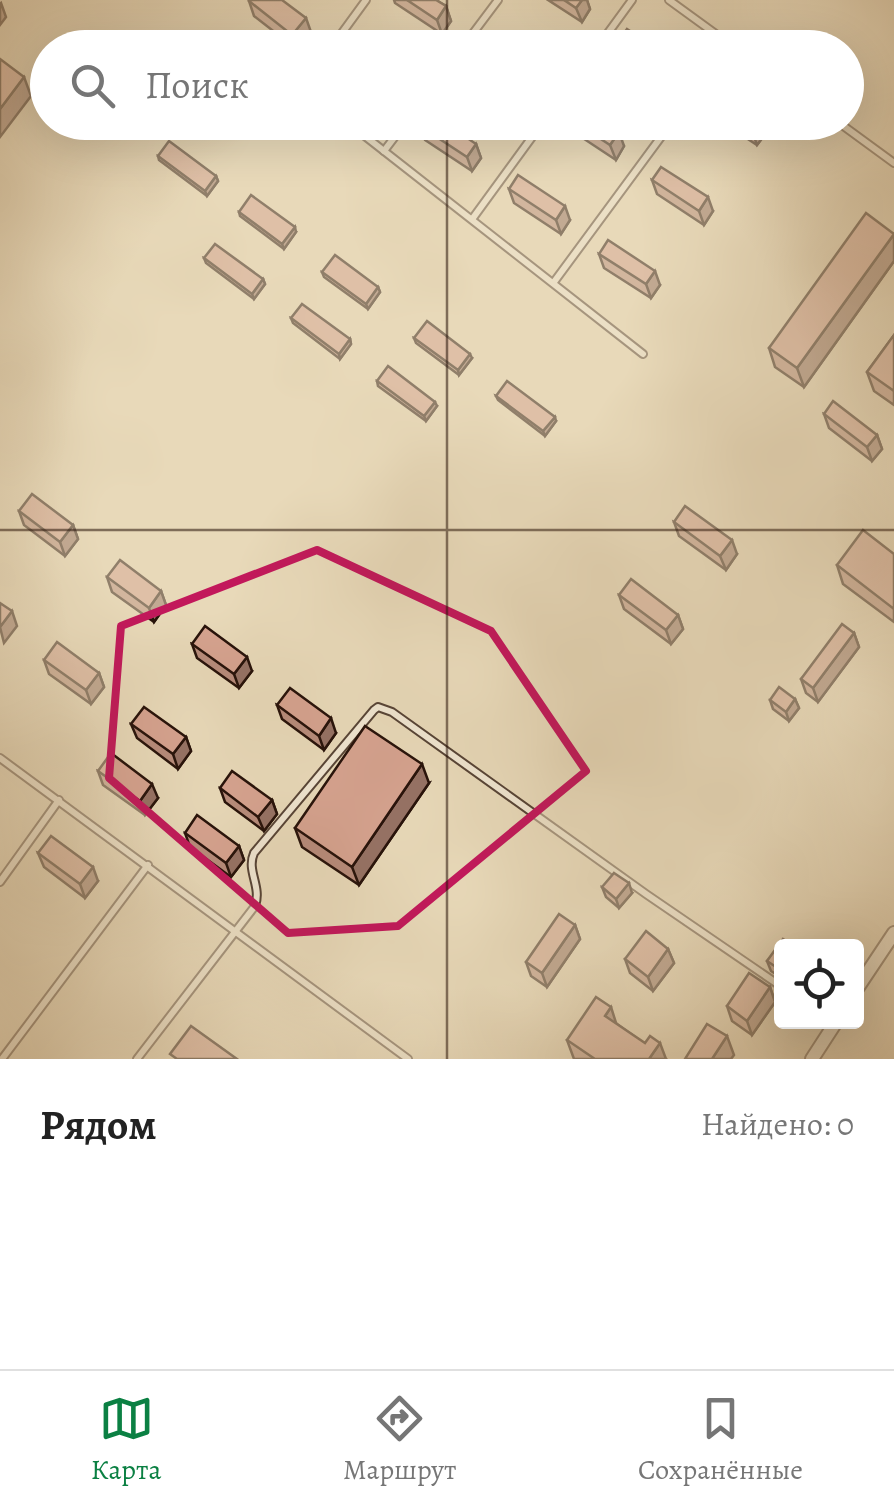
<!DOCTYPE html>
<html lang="ru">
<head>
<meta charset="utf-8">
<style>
  :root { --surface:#fff; --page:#f6f6f6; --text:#222; --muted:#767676; --line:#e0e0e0; --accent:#0b8043 }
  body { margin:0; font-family:Alegreya,serif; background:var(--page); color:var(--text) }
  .controls { position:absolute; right:30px; bottom:30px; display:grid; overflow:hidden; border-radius:10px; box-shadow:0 10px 40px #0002 }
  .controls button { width:90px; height:90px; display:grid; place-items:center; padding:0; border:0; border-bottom:2px solid var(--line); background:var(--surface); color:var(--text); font:50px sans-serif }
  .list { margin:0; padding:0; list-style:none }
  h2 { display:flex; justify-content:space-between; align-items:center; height:130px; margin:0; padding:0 40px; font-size:42px }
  h2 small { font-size:32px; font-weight:400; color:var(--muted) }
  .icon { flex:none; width:55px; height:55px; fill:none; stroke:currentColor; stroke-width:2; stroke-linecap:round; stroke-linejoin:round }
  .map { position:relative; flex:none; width:894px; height:1059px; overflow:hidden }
  .search { position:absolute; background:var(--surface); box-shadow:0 10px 40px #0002; left:30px; right:30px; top:30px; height:110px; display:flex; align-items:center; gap:25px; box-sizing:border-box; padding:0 35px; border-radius:55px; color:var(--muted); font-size:38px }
  .sheet { height:310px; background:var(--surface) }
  nav { display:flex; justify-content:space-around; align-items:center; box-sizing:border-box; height:140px; border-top:2px solid var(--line); background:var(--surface); font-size:28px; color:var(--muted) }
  nav a { display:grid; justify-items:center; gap:5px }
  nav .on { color:var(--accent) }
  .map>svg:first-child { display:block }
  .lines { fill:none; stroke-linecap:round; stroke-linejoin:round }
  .lane-casing { stroke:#574436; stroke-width:10 }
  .street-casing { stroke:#574436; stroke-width:16 }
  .lane { stroke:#f0e6d2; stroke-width:6 }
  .street { stroke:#f0e6d2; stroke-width:12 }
  .wall { fill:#b88c7c; stroke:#27120a; stroke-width:2.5 }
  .shaded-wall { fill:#967265; stroke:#27120a; stroke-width:2.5 }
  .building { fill:#d6a390; stroke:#27120a; stroke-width:2.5 }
  .marked { fill:none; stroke:#c2185b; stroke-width:8; stroke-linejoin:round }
  .grid { fill:none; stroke:#27120a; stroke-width:2.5; stroke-opacity:0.55 }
</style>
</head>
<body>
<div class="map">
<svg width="894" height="1059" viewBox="0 0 894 1059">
  <rect width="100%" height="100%" fill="#e8d9b9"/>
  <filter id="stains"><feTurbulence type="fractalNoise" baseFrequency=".002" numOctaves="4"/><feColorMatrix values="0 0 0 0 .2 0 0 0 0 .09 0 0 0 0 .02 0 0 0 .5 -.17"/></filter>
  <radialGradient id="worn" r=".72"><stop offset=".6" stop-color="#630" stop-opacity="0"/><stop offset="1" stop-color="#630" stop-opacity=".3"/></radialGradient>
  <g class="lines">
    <defs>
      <g id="lane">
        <polyline points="669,0 735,48"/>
        <polyline points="331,48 366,0"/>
        <polyline points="462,48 498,0"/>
        <polyline points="597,48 632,0"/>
        <polyline points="347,122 643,354"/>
        <polyline points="838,122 894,163"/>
        <polyline points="384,151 406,122"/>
        <polyline points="473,218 543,122"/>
        <polyline points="554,282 672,122"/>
        <polyline points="0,758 408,1059"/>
        <polyline points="0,882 59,800"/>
        <polyline points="2,1059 148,865"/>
        <path d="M137,1059L255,906C262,886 246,871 254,853L374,710L378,707L392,712L646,894L782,987"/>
      </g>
      <g id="street">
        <polyline points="856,990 894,933"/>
        <polyline points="812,1059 836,1022"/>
      </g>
    </defs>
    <use href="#lane" class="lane-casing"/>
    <use href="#street" class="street-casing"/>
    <use href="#lane" class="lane"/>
    <use href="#street" class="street"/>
  </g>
  <g class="wall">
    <polygon points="394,0 436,0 446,6 451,21 442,34 395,3"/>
    <polygon points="548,0 587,0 590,9 582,22"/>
    <polygon points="249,1 311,32 299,48 295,48 254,16"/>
    <polygon points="113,122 137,122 128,134"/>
    <polygon points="566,122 605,122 624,146 616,160 569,129"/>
    <polygon points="722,122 762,122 766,133 757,145"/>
    <polygon points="420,126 476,144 481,158 472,171 425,140"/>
    <polygon points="158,156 216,176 218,181 207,196 159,160"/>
    <polygon points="652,180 713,211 704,225 657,194"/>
    <polygon points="509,189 570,220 561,234 514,203"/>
    <polygon points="239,212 296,232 284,249 240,216"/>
    <polygon points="894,234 894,261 804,387 775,367 769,348"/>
    <polygon points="599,254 660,285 651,298 604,268"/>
    <polygon points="204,258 263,279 265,284 254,299 206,263"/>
    <polygon points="322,272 378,287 380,292 368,309 324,277"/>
    <polygon points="291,318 350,339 351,344 340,359 293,323"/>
    <polygon points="894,335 894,405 874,391 867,372"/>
    <polygon points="414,338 472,358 459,375 416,343"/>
    <polygon points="377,381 437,406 426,421 378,386"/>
    <polygon points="496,396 556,421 545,436 498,400"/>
    <polygon points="824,414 877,435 882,449 872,461 829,428"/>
    <polygon points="19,511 73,525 78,539 65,556 24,525"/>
    <polygon points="674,522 737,554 726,570 679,536"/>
    <polygon points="894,554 894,622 843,584 837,565"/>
    <polygon points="107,577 161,591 166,605 154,622 112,592"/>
    <polygon points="619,595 678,615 683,629 671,644 624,609"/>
    <polygon points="854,633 859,647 818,702 806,693 801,679"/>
    <polygon points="192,644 252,671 239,688 197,658"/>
    <polygon points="44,660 99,673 104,687 91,704 49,674"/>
    <polygon points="795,699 799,708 789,721 773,709 770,700"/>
    <polygon points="277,705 336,733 324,750 282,719"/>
    <polygon points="131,724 186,737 191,751 178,769 137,738"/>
    <polygon points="98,771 158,798 145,815 103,785"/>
    <polygon points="429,783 359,885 302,847 295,828"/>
    <polygon points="220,788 272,800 277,814 264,831 225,802"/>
    <polygon points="185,833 239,846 244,860 231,877 190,847"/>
    <polygon points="38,853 98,881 85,898 44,867"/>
    <polygon points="602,887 632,893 619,908 606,897"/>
    <polygon points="575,925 580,939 547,987 531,976 526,962"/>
    <polygon points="782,946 782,978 771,971 767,961"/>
    <polygon points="668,949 674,963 653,991 630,973 625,959"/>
    <polygon points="770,987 775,1002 752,1035 732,1021 727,1006"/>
    <polygon points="617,1024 666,1059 574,1059 567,1040"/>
  </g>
  <g class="shaded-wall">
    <polygon points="582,0 587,0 590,9 582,22 576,8"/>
    <polygon points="1,3 6,17 0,25 0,4"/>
    <polygon points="446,6 451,21 442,34 437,20"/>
    <polygon points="306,18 311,32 299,48 297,48 292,35"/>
    <polygon points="24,77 31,96 0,137 0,109"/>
    <polygon points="132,122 137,122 128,134 127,129"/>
    <polygon points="758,122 762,122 766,133 757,145 752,131"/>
    <polygon points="619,132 624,146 616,160 610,145"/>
    <polygon points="476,144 481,158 472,171 467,157"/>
    <polygon points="216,176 218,181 207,196 205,191"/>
    <polygon points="708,197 713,211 704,225 699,211"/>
    <polygon points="565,206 570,220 561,234 556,220"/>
    <polygon points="295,227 296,232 284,249 282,244"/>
    <polygon points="894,234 894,261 804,387 797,368"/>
    <polygon points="655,271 660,285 651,298 646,284"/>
    <polygon points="263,279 265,284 254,299 252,294"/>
    <polygon points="378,287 380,292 368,309 366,304"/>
    <polygon points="350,339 351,344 340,359 339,354"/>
    <polygon points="470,354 472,358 459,375 458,370"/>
    <polygon points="435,402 437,406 426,421 424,416"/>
    <polygon points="555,417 556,421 545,436 543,431"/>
    <polygon points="877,435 882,449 872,461 867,447"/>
    <polygon points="73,525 78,539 65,556 60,542"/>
    <polygon points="732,540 737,554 726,570 720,556"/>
    <polygon points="161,591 166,605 154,622 149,608"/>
    <polygon points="12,611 17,626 4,643 0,627"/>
    <polygon points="678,615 683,629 671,644 666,630"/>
    <polygon points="854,633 859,647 818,702 813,688"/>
    <polygon points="247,657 252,671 239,688 234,674"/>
    <polygon points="99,673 104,687 91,704 86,690"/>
    <polygon points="795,699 799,708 789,721 786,712"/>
    <polygon points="331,718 336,733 324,750 319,736"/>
    <polygon points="186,737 191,751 178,769 173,754"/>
    <polygon points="422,764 429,783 359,885 352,867"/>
    <polygon points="152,784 158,798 145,815 140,801"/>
    <polygon points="272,800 277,814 264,831 258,817"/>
    <polygon points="239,846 244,860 231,877 226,863"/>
    <polygon points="93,867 98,881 85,898 80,884"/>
    <polygon points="629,883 632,893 619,908 616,899"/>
    <polygon points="575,925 580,939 547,987 542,973"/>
    <polygon points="668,949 674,963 653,991 648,977"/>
    <polygon points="770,987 775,1002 752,1035 747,1021"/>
    <polygon points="611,1007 617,1026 605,1016"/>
    <polygon points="727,1036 734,1055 731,1059 712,1059"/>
    <polygon points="660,1043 666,1059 649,1059"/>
  </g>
  <g class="building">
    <polygon points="250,0 282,0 306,18 292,35 249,1"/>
    <polygon points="407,0 436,0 446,6 437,20"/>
    <polygon points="564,0 582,0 576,8"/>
    <polygon points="627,29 656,48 626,48 618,42"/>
    <polygon points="485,39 499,48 479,48"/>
    <polygon points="0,59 24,77 0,109"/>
    <polygon points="117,122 132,122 127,129"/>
    <polygon points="422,122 444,122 476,144 467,157 420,126"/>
    <polygon points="575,122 605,122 619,132 610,145"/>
    <polygon points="739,122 758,122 752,131"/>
    <polygon points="169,141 216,176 205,191 158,156"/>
    <polygon points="661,167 708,197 699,211 652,180"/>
    <polygon points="518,175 565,206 556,220 509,189"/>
    <polygon points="251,195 295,227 282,244 239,212"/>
    <polygon points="866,213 894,234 797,368 769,348"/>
    <polygon points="608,240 655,271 646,284 599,254"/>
    <polygon points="215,244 263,279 252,294 204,258"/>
    <polygon points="335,255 378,287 366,304 322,272"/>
    <polygon points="302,304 350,339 339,354 291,318"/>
    <polygon points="427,321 470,354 458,370 414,338"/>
    <polygon points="894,335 894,391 867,372"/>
    <polygon points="388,366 435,402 424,416 377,381"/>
    <polygon points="507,381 555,417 543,431 496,396"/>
    <polygon points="833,401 877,435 867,447 824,414"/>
    <polygon points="32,494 73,525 60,542 19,511"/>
    <polygon points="685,506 732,540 720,556 674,522"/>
    <polygon points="863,530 894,554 894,609 837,565"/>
    <polygon points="120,560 161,591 149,608 107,577"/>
    <polygon points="631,579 678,615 666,630 619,595"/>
    <polygon points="0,603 12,611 0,627"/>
    <polygon points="842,624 854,633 813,688 801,679"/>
    <polygon points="205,626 247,657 234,674 192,644"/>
    <polygon points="57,642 99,673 86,690 44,660"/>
    <polygon points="779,687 795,699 786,712 770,700"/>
    <polygon points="290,688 331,718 319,736 277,705"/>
    <polygon points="144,707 186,737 173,754 131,724"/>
    <polygon points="365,726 422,764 352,867 295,828"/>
    <polygon points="111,753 152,784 140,801 98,771"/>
    <polygon points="232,771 272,800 258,817 220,788"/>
    <polygon points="197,815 239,846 226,863 185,833"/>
    <polygon points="51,836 93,867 80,884 38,853"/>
    <polygon points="614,873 629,883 616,899 602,887"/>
    <polygon points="559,914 575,925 542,973 526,962"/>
    <polygon points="646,931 668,949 648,977 625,959"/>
    <polygon points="783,939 794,946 782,946 782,971 767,961"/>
    <polygon points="749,973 770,987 747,1021 727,1006"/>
    <polygon points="596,997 611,1007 605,1016 645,1043 650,1036 660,1043 649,1059 595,1059 567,1040"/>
    <polygon points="707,1024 727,1036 712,1059 685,1059"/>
    <polygon points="191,1026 237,1059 177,1059 170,1054"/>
  </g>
  <path d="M0 0H894V1059H0ZM317,550L491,631L586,771L398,926L288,933L109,778L121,626Z" fill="#e8d9b9" fill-opacity=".55" fill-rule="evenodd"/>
  <path class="marked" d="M317,550L491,631L586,771L398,926L288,933L109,778L121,626Z"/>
  <path class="grid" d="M447,0V48M447,122V1059M0,530H894"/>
  <rect width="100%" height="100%" filter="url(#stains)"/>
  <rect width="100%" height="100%" fill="url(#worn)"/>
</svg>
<div class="controls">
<button><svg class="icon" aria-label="locate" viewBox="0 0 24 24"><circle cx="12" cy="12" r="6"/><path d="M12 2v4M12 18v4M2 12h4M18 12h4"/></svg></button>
</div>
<div class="search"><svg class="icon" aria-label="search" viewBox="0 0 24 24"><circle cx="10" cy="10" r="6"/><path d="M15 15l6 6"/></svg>Поиск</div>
</div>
<section class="sheet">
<h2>Рядом<small>Найдено: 0</small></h2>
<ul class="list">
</ul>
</section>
<nav>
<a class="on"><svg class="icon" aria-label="map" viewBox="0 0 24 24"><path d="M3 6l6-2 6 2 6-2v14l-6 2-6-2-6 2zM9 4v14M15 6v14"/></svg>Карта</a>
<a><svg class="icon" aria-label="directions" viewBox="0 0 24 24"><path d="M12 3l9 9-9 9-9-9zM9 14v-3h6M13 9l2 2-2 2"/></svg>Маршрут</a>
<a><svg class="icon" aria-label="saved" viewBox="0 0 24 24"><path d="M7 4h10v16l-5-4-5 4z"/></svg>Сохранённые</a>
</nav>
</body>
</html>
